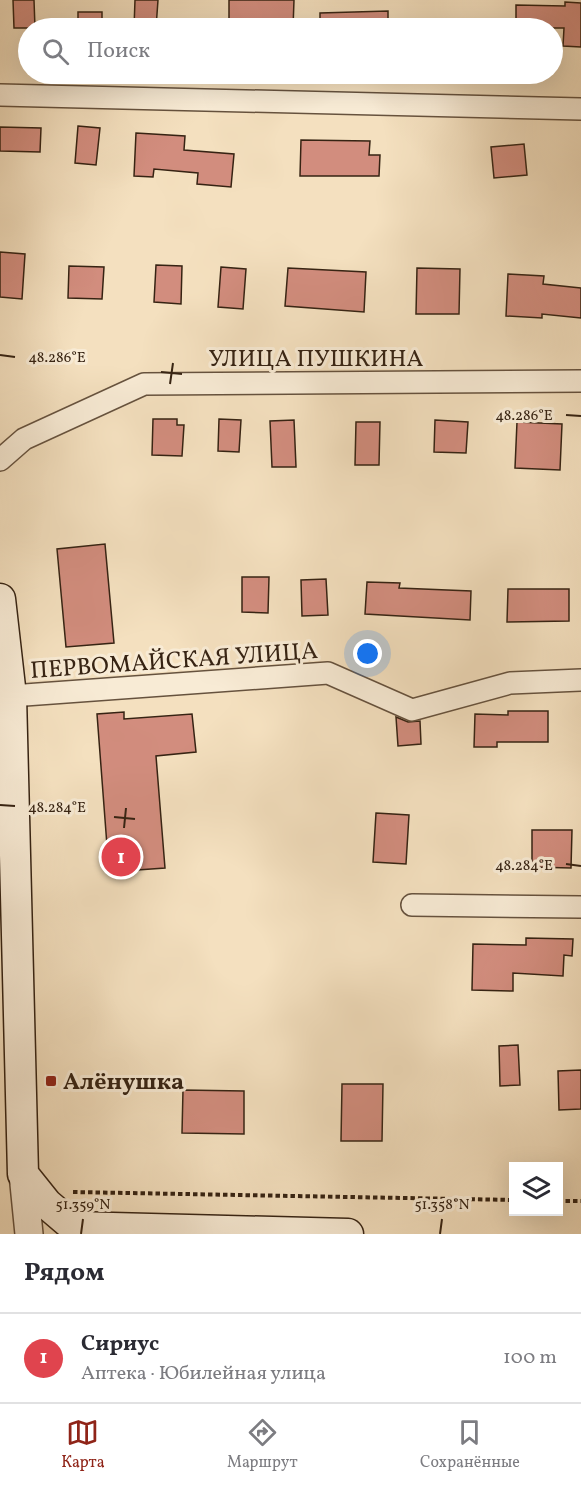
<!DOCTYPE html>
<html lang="ru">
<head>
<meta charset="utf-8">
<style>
  :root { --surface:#fff; --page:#f7f7f7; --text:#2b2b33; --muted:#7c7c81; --line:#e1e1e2; --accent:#8f2418 }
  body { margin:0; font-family:Vollkorn,serif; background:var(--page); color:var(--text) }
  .controls { position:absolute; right:18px; bottom:18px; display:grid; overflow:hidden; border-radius:0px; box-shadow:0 6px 24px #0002 }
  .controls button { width:54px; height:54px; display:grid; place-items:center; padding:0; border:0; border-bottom:2px solid var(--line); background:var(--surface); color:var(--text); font:30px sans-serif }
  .you { position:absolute; left:368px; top:654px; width:21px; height:21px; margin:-15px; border:4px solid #fff; border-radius:50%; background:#1a73e8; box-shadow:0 0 0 9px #1a73e833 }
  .badge { display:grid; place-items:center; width:39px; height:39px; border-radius:50%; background:var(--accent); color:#fff; font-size:20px; font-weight:700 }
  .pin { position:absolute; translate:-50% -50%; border:3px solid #fff; box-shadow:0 2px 6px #0006 }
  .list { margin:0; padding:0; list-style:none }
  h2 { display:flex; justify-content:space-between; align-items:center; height:78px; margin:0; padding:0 24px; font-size:26px }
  h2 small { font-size:20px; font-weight:400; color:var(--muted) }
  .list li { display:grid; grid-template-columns:39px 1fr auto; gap:18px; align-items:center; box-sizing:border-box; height:90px; padding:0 24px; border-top:2px solid var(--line) }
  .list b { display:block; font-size:22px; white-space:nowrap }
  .list p { margin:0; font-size:20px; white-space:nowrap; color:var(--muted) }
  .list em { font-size:20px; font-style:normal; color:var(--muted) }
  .icon { flex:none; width:33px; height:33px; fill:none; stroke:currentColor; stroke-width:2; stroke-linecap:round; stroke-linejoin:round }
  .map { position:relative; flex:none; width:581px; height:1234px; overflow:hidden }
  .search { position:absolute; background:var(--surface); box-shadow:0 6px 24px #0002; left:18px; right:18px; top:18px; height:66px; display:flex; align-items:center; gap:15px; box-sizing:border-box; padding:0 21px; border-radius:33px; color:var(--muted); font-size:22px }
  .sheet { height:168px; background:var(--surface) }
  nav { display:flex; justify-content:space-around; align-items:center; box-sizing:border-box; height:84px; border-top:2px solid var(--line); background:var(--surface); font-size:16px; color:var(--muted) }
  nav a { display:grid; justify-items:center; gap:3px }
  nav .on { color:var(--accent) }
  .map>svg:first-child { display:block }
  .building { fill:#d28d7e; stroke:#362313; stroke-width:1.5 }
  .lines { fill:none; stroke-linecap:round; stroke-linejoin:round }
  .minor-casing { stroke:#66523e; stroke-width:24 }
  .tertiary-casing { stroke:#66523e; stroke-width:30 }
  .secondary-casing { stroke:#362313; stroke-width:33 }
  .path { stroke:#362313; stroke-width:4; stroke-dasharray:4.5 3; stroke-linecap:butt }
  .minor { stroke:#f8ebd5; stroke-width:21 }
  .tertiary { stroke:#f8ebd5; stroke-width:27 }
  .secondary { stroke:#f8ebd5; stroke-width:30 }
  .ticks { fill:none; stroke:#362313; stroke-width:2 }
  .poi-dot { fill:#8f2418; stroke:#f8ebd5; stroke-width:2 }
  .labels { text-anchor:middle; stroke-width:6; stroke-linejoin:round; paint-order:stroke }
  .street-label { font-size:24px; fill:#362313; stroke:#f8ebd5 }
  .poi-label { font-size:24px; font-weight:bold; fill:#362313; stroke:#f8ebd5; text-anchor:start }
  .ticks-label { font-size:15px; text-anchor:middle; fill:#362313; stroke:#f8ebd5; stroke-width:6; stroke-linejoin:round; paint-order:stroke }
</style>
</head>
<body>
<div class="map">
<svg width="581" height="1234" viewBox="0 0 581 1234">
  <rect width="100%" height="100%" fill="#f4e0bf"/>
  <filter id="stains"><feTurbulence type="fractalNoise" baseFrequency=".00333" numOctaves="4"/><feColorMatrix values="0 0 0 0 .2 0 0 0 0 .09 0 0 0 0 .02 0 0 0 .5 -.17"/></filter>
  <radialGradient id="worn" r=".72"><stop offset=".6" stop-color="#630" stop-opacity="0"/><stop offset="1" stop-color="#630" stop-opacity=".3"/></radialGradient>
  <g class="building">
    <polygon points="13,0 34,0 35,28 14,28"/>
    <polygon points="135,0 158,0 156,28 134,28"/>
    <polygon points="229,0 294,0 293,28 229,28"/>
    <polygon points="565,2 581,3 581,47 563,46 564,28 516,28 516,5 565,6"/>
    <polygon points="388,11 388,28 320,28 320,13"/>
    <rect x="78" y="12" width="24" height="16"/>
    <polygon points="78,126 100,128 96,165 75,163"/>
    <polygon points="0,127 41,128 40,152 0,151"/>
    <polygon points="136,133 185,136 184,150 234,154 231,187 197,184 198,173 154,169 153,177 134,176"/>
    <polygon points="301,140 370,141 369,155 380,155 379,176 300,176"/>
    <polygon points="524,144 527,175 494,178 491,147"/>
    <polygon points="0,252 25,254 22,299 0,297"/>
    <polygon points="156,265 182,266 181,304 154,302"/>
    <polygon points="69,266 104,267 102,299 68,298"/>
    <polygon points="221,267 246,269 243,309 218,307"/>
    <polygon points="288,268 366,272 364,312 285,306"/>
    <polygon points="417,268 460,269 459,314 416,314"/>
    <polygon points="508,274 544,276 543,284 581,288 581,318 542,314 542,318 506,316"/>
    <polygon points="153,419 177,419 177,425 184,425 182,456 152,455"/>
    <polygon points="219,419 241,420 239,452 218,451"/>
    <polygon points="294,420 296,467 272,467 270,421"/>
    <polygon points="435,420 468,422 466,453 434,452"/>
    <polygon points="356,422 380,422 379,465 355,465"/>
    <polygon points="517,422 562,424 560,470 515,468"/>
    <polygon points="105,544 114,643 66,647 57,549"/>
    <polygon points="242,577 269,577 268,613 242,612"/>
    <polygon points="326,579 328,615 302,616 301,580"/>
    <polygon points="367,582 400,583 399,588 471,591 470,620 365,614"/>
    <polygon points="508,589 569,589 569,621 507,622"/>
    <polygon points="508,711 548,711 548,742 497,742 497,747 474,747 475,714 508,715"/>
    <polygon points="124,712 124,719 192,714 196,752 156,756 165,868 109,872 97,714"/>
    <polygon points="396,717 408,722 420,721 421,744 398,746"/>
    <polygon points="376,813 409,815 406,864 373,862"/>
    <polygon points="532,830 572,830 571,868 532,867"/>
    <polygon points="526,938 573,939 572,956 564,955 563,976 513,973 513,991 472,990 473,944 526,945"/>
    <polygon points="518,1045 520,1085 500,1086 499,1046"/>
    <polygon points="581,1070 581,1109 559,1110 558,1071"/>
    <polygon points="342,1084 383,1084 382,1141 341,1141"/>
    <polygon points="183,1090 244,1091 244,1134 182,1133"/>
  </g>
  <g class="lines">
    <defs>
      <g id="minor">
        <polyline points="0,95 581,109"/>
        <polyline points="0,460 24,439 144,384 581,381"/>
        <polyline points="11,696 328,673 412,710 510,683 581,680"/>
        <polyline points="412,905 581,907"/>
      </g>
      <polyline id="tertiary" points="23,1174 29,1234"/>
      <polyline id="secondary" points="0,599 11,696 23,1174 47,1204 74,1227 348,1234"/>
    </defs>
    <use href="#minor" class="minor-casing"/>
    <use href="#tertiary" class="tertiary-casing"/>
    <use href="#secondary" class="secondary-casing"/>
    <g class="path">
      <polyline points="73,1192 514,1200"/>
      <polyline points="558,1201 581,1201"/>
    </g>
    <use href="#minor" class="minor"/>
    <use href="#tertiary" class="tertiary"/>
    <use href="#secondary" class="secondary"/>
  </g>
  <path class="ticks" d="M0,355L15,357M161,372L182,374M170,384L173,363M566,415L581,416M0,805L15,806M114,817L135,819M124,828L126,808M566,864L581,866M81,1234L83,1219M440,1234L442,1219"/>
  <rect class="poi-dot" x="45" y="1075" width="12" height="12" rx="3"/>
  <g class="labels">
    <g class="street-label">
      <text x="316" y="366">УЛИЦА ПУШКИНА</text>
      <text transform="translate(174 660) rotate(-4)" y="8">ПЕРВОМАЙСКАЯ УЛИЦА</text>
    </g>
    <g class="poi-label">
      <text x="63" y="1089">Алёнушка</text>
    </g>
  </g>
  <g class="ticks-label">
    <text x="57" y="362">48.286°E</text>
    <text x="524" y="420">48.286°E</text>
    <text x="57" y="812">48.284°E</text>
    <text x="524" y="870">48.284°E</text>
    <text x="83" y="1209">51.359°N</text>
    <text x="442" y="1209">51.358°N</text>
  </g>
  <rect width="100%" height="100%" filter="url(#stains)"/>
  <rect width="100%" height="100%" fill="url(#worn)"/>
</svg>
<div class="controls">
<button><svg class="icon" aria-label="layers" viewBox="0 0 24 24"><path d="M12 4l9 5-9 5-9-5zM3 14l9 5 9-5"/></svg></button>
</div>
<div class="you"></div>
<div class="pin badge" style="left:121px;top:857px;background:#e0444e">1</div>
<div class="search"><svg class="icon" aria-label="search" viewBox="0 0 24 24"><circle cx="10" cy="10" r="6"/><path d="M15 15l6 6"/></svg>Поиск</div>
</div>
<section class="sheet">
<h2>Рядом<small></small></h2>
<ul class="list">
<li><span class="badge" style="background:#e0444e">1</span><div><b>Сириус</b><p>Аптека · Юбилейная улица</p></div><em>100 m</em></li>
</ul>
</section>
<nav>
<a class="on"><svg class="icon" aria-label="map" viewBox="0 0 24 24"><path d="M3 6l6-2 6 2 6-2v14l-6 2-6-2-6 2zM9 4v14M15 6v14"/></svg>Карта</a>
<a><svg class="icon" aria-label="directions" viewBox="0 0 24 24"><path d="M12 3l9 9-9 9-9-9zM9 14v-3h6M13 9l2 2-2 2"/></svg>Маршрут</a>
<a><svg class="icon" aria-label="saved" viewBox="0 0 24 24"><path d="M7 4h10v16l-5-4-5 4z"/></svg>Сохранённые</a>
</nav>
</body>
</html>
